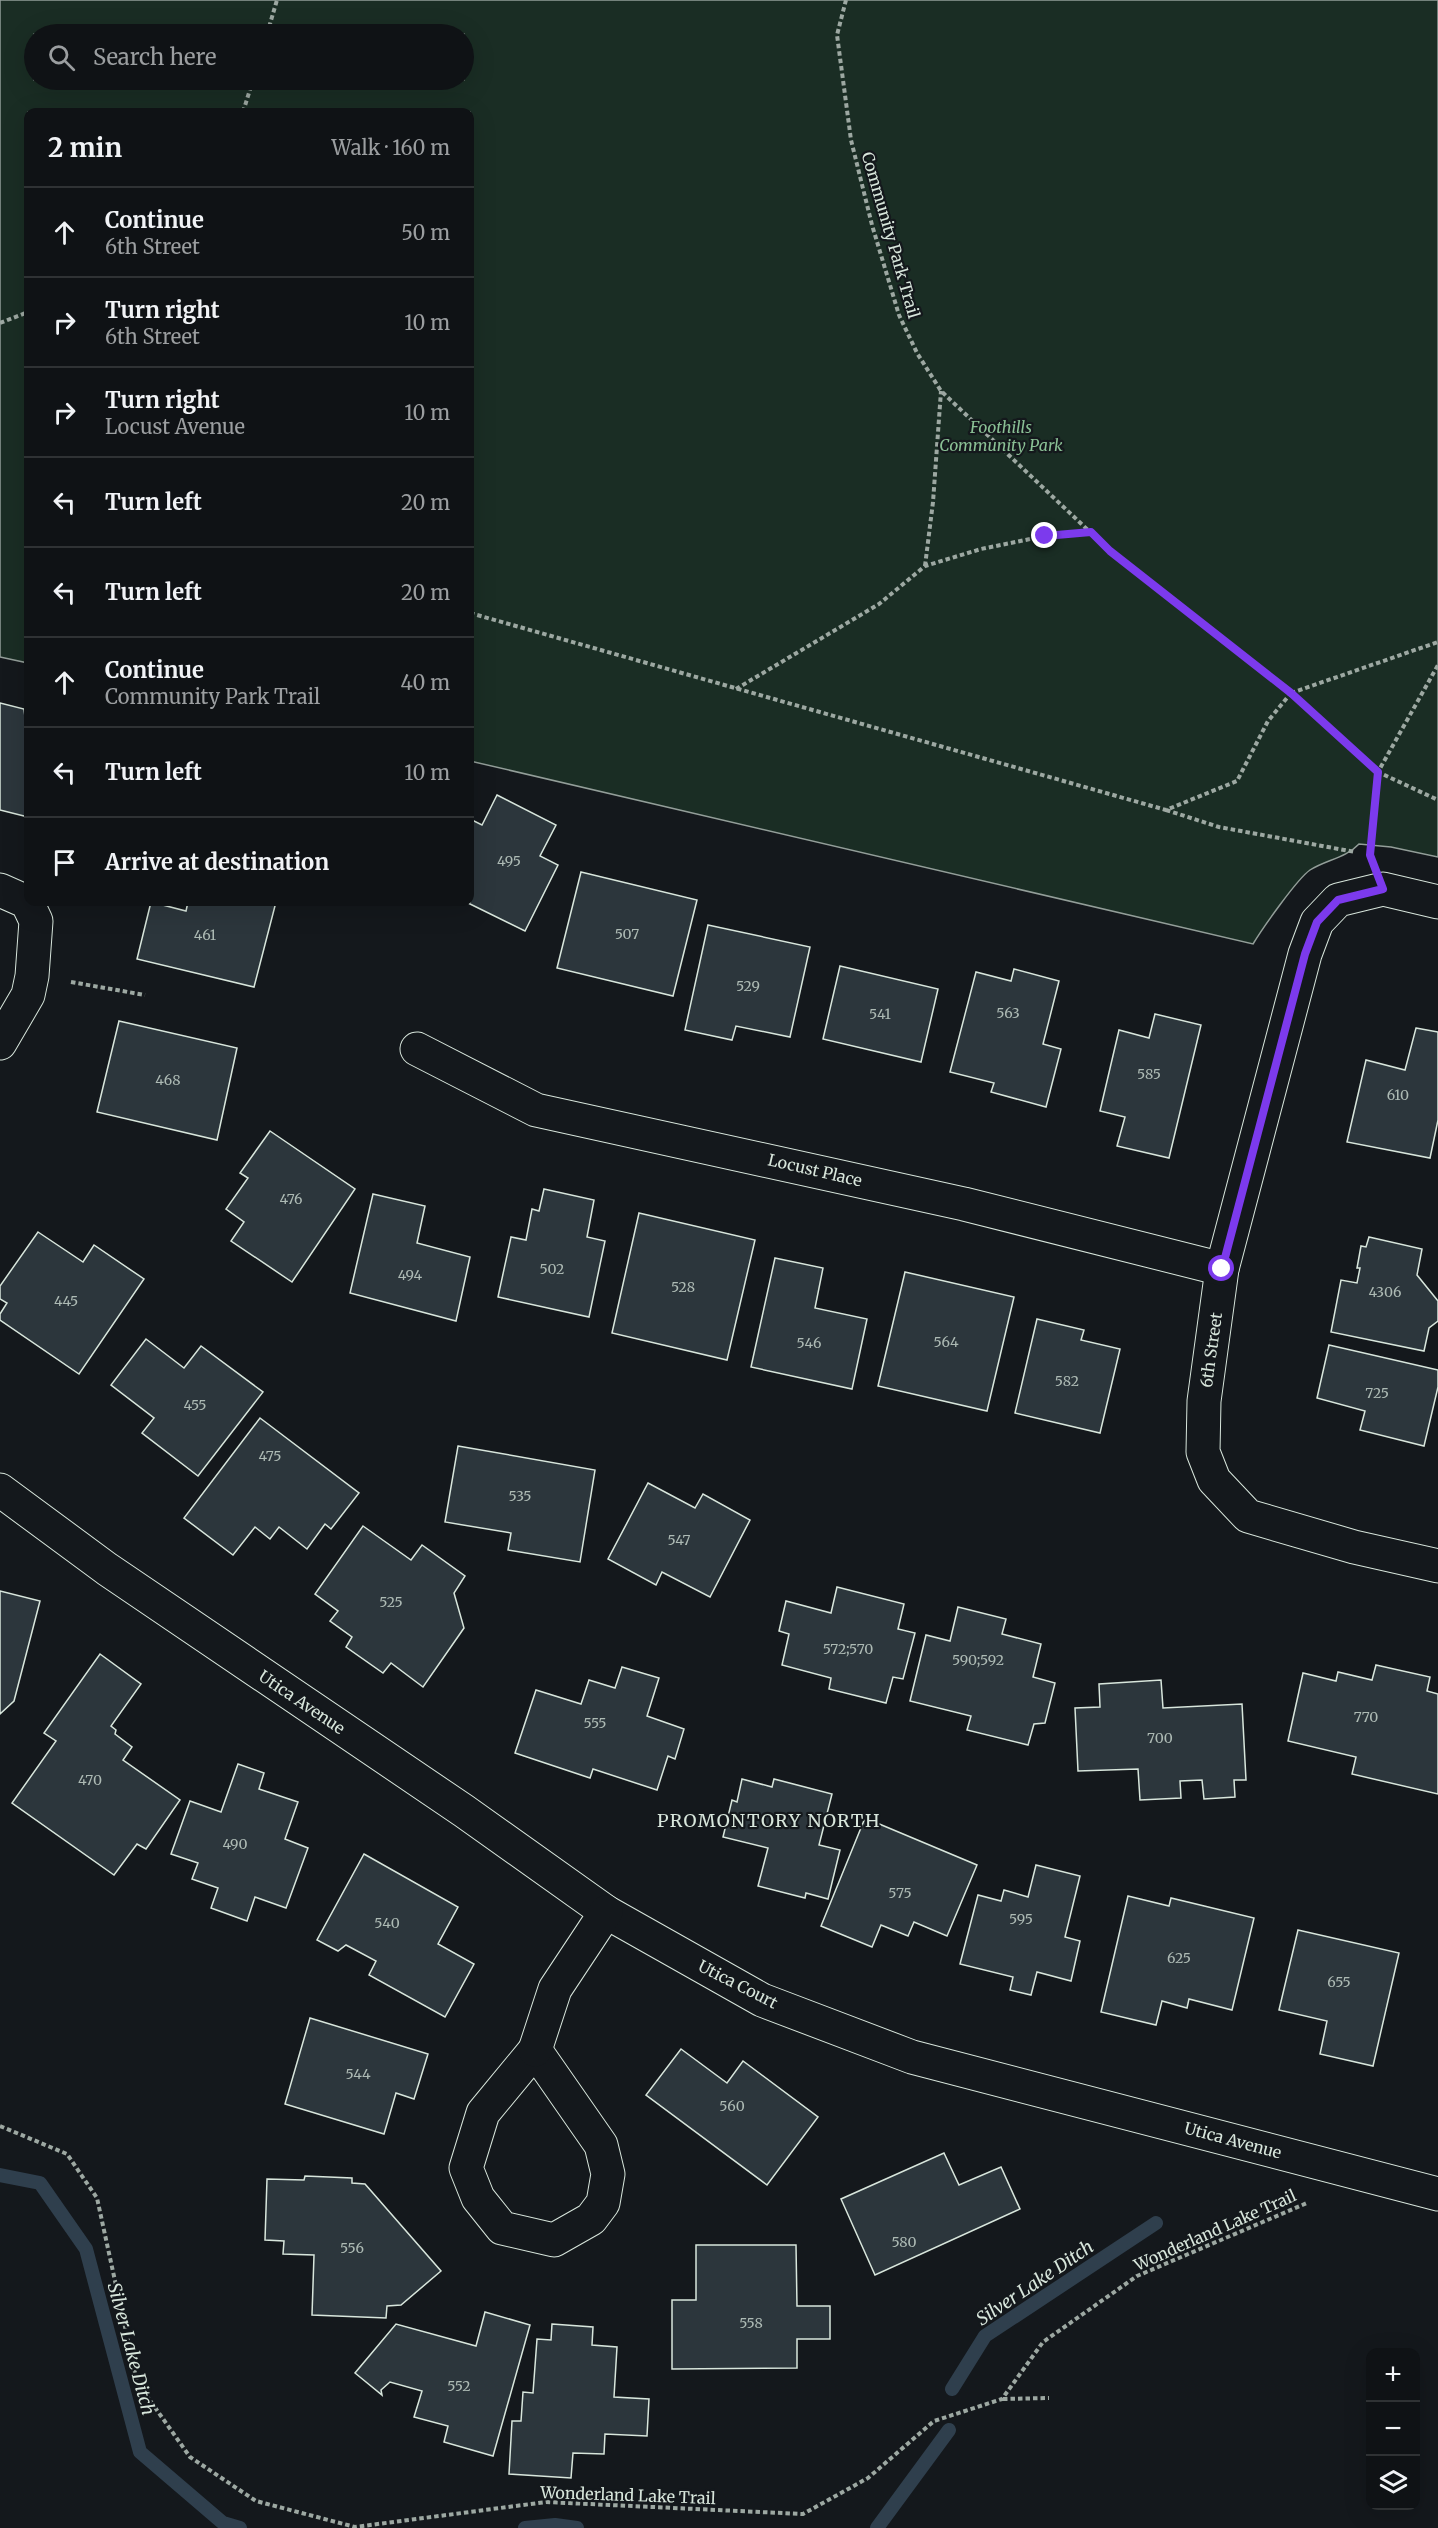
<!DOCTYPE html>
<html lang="en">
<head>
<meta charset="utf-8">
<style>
  :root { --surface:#0f1215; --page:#181b1e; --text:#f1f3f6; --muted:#9b9ea0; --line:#2f3234 }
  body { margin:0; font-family:Merriweather,serif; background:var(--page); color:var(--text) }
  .controls { position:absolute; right:18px; bottom:18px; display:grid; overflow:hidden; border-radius:12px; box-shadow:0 6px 24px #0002 }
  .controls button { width:54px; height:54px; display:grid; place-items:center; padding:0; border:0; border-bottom:2px solid var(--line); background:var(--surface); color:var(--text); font:30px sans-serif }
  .stop { position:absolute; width:18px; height:18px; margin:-14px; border:4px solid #7c3aed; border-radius:50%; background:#fff }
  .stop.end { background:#7c3aed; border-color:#fff; box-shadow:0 2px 6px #0008 }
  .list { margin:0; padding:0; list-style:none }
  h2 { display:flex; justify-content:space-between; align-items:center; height:78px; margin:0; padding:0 24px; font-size:26px }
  h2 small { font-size:20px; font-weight:400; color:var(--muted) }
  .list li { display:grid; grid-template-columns:39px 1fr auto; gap:18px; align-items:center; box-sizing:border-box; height:90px; padding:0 24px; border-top:2px solid var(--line) }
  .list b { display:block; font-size:22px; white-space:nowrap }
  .list p { margin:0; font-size:20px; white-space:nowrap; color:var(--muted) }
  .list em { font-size:20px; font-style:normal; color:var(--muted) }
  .icon { flex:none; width:33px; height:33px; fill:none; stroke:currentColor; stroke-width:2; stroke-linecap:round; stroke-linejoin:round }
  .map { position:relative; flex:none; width:1438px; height:2528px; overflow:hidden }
  .search { position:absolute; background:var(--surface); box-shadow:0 6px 24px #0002; left:24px; top:24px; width:450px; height:66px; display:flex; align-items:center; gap:15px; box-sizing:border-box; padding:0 21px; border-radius:33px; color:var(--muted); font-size:22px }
  .panel { position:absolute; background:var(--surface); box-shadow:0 6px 24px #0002; left:24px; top:108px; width:450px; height:798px; border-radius:12px }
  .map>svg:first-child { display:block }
  .green { fill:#1a2d24; stroke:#939e99; stroke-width:1.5; fill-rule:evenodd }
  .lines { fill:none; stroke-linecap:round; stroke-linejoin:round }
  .stream { stroke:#2f3f4d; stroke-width:14 }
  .building { fill:#2c363c; stroke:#d8e6dc; stroke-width:1.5 }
  .minor-casing { stroke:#d8e6dc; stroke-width:35 }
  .path { stroke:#9da8a2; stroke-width:4; stroke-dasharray:4.5 3; stroke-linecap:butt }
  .minor { stroke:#14181c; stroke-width:33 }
  .route { stroke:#7c3aed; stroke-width:8 }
  .labels { text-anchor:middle; stroke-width:4.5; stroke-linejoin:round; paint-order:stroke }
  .number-label { font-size:14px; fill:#adbab4 }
  .street-label { font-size:16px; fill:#d8e6dc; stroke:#14181c }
  .park-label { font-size:16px; font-style:italic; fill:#8ac095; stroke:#14181c }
  .neighbourhood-label { font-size:18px; letter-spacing:1.5px; fill:#d8e6dc; stroke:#14181c }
  .water-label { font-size:18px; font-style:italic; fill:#d8e6dc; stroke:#14181c }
</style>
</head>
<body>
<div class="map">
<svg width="1438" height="2528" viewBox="0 0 1438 2528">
  <rect width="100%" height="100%" fill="#14181c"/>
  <path class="green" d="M0,0H1438V857L1391,847L1359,844C1346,858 1325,860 1310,870C1297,879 1262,929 1253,944L470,761V112H28V663L0,657ZM34,34H464V80H34Z"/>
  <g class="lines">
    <g class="stream">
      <polyline points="0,2175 40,2183 86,2249 140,2452 223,2523 240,2528"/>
      <polyline points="952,2389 985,2336 1156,2223"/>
      <polyline points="525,2528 555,2525 577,2528"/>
      <polyline points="877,2528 949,2430"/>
    </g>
  </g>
  <g class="building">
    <polygon points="0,703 24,709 25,717 28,718 28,817 0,810"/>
    <polygon points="497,795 556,825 540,856 558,865 525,931 466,902 470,902 470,819 482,825"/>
    <polygon points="581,872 697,900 673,996 557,968"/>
    <polygon points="151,902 186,911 188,902 276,902 254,987 137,959"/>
    <polygon points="708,925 810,947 790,1037 736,1026 732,1040 685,1030"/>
    <polygon points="840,966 938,989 921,1062 823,1039"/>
    <polygon points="1014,969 1059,981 1043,1044 1061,1049 1046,1107 991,1092 994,1083 950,1072 976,972 1011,981"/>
    <polygon points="1155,1014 1201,1025 1169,1158 1117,1146 1125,1117 1100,1111 1119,1030 1149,1038"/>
    <polygon points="119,1021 237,1048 217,1140 97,1112"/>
    <polygon points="1416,1028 1438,1032 1438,1120 1430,1158 1347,1142 1366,1060 1405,1070"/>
    <polygon points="270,1131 355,1189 292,1282 231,1241 244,1222 226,1209 248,1178 240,1173"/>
    <polygon points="544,1189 594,1200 587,1237 605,1241 589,1317 498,1297 511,1237 526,1240 532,1209 539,1211"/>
    <polygon points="373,1194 425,1206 417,1243 470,1257 456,1321 350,1293"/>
    <polygon points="639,1213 755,1240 727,1360 612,1333"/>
    <polygon points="38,1232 83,1262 94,1245 144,1279 79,1374 0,1320 0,1314 7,1303 0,1299 0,1286"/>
    <polygon points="1369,1237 1422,1249 1417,1275 1438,1301 1438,1321 1429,1328 1424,1351 1331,1332 1341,1280 1357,1283 1360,1268 1357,1268 1361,1246 1366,1247"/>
    <polygon points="775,1258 823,1268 815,1308 867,1319 852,1389 751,1367"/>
    <polygon points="905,1272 1014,1297 987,1411 878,1386"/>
    <polygon points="1037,1319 1084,1330 1081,1340 1120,1349 1100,1433 1015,1413"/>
    <polygon points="146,1339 184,1368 201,1346 263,1392 198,1476 142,1433 154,1418 111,1385"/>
    <polygon points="1329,1345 1438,1370 1438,1387 1424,1446 1360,1430 1365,1411 1317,1398"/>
    <polygon points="260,1418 359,1493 331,1529 325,1524 307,1549 279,1527 270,1539 255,1527 233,1555 184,1518"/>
    <polygon points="458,1446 595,1470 580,1562 508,1550 511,1533 445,1522"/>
    <polygon points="648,1483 695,1508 703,1494 750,1520 710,1597 662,1572 656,1585 608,1559"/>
    <polygon points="363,1526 411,1560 422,1545 465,1576 454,1593 464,1628 423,1687 391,1663 383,1673 346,1647 352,1637 330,1621 338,1611 315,1594"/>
    <polygon points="837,1587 904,1604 898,1629 915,1633 903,1679 893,1677 886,1703 829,1689 831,1678 782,1665 789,1634 779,1631 786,1601 831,1613"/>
    <polygon points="0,1591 40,1601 14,1701 0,1714"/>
    <polygon points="958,1607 1006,1619 1002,1634 1041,1644 1033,1677 1055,1683 1045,1723 1034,1724 1028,1745 967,1730 971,1716 910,1701 926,1635 950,1641"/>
    <polygon points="100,1654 141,1684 111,1726 116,1730 115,1734 132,1747 123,1760 180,1800 146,1849 137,1844 114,1875 12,1803 56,1741 44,1733"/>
    <polygon points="1376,1665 1430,1677 1427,1691 1438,1694 1438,1794 1352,1774 1356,1757 1288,1741 1303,1673 1336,1681 1338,1672 1372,1680"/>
    <polygon points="622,1667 659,1678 647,1716 684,1729 675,1759 668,1756 657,1790 593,1769 590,1778 515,1753 536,1690 581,1704 589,1680 615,1688"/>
    <polygon points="1161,1680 1163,1708 1242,1704 1246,1780 1234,1780 1235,1797 1204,1799 1202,1780 1180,1781 1181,1798 1140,1800 1138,1769 1078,1771 1075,1708 1100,1707 1099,1684"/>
    <polygon points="238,1764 264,1773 259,1789 298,1802 285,1839 308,1848 286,1908 255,1897 247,1921 211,1908 218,1888 192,1879 198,1863 171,1854 190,1801 221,1812"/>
    <polygon points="742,1779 772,1787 774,1779 832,1794 819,1845 840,1850 828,1899 806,1893 805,1898 758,1886 768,1848 723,1837 732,1800 737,1802"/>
    <polygon points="865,1818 977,1865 947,1936 914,1922 908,1936 881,1925 872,1947 821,1926"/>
    <polygon points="364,1854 458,1907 438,1944 474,1964 445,2017 369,1975 376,1961 346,1945 338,1951 317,1940"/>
    <polygon points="1036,1865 1080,1876 1065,1937 1080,1941 1071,1981 1037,1972 1031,1995 1010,1990 1013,1977 960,1964 978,1895 1001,1901 1004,1890 1028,1897"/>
    <polygon points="1128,1896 1169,1906 1171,1898 1254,1918 1232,2010 1189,1999 1187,2008 1162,2001 1156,2025 1101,2012"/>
    <polygon points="1298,1930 1399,1953 1373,2066 1320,2054 1327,2021 1279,2010"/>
    <polygon points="310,2018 428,2054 414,2099 396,2093 384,2134 285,2104"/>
    <polygon points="681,2049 727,2083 743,2061 818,2117 767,2185 646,2095"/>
    <polygon points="944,2153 959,2185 1001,2167 1020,2209 875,2275 841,2199"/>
    <polygon points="305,2176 352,2178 352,2183 365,2184 441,2271 401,2305 387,2306 386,2318 312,2315 314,2255 283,2254 284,2241 265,2240 267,2179 304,2180"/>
    <polygon points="696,2245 796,2245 797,2306 830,2306 830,2339 797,2339 797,2368 672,2369 672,2300 696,2300"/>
    <polygon points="485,2312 530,2325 493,2456 444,2442 448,2426 414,2417 422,2391 390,2382 381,2390 382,2395 355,2373 396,2324 476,2346"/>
    <polygon points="552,2324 593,2327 592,2345 617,2347 614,2397 649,2399 647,2436 605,2434 604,2454 573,2453 571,2478 509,2474 512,2421 521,2421 523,2392 533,2393 537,2339 551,2340"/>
  </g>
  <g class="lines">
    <defs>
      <g id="minor">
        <polyline points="0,890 27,902 36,921 32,976 28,995 0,1043"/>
        <polyline points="1438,902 1383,889 1338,900 1317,922 1305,954 1222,1269 1204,1401 1203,1452 1214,1480 1248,1516 1354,1547 1438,1566"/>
        <polyline points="417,1049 536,1110 964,1204 1222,1269"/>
        <polyline points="0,1490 107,1569 464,1811 606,1912 762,2000 912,2057 1438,2194"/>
        <polygon points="535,2050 601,2145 608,2174 603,2203 591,2219 554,2240 502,2228 478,2198 466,2168 483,2113"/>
        <polyline points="535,2050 555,1989 606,1912"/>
      </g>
    </defs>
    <use href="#minor" class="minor-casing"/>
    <g class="path">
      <polyline points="846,0 837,35 851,140 872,225 899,315 917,353 941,391 1110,551 1291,693 1378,772 1438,800"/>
      <polyline points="267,34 277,0"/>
      <polyline points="243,112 253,80"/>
      <polyline points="0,323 28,312"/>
      <polyline points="925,566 933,502 941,391"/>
      <polyline points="470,613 1166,810 1237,781 1268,721 1291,693"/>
      <polyline points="736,689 879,604 925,566 981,549 1045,536 1089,533"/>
      <polyline points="1291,693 1438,642"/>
      <polyline points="1166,810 1219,827 1355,852"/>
      <polyline points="1371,849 1378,772 1438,665"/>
      <polyline points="71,982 145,995"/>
      <polyline points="0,2126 67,2154 97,2198 137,2382 190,2457 256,2501 355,2527 546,2502 803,2514 868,2478 934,2421 1002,2399 1043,2342 1137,2276 1307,2203"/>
      <polyline points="1003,2399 1049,2398"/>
    </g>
    <use href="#minor" class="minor"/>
  </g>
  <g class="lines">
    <polyline class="route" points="1045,536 1091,532 1110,551 1291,693 1378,772 1370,855 1383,889 1338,900 1317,922 1305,954 1222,1269"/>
  </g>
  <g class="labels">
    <g class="number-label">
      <text x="509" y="866">495</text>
      <text x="627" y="939">507</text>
      <text x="205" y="940">461</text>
      <text x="748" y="991">529</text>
      <text x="1008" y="1018">563</text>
      <text x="880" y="1019">541</text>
      <text x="1149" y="1079">585</text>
      <text x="168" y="1085">468</text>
      <text x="1398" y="1100">610</text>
      <text x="291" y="1204">476</text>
      <text x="552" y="1274">502</text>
      <text x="410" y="1280">494</text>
      <text x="683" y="1292">528</text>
      <text x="1385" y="1297">4306</text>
      <text x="66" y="1306">445</text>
      <text x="946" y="1347">564</text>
      <text x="809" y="1348">546</text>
      <text x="1067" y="1386">582</text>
      <text x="1377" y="1398">725</text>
      <text x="195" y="1410">455</text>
      <text x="270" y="1461">475</text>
      <text x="520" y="1501">535</text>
      <text x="679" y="1545">547</text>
      <text x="391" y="1607">525</text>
      <text x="848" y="1654">572;570</text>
      <text x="978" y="1665">590;592</text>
      <text x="1366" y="1722">770</text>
      <text x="595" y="1728">555</text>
      <text x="1160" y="1743">700</text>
      <text x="90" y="1785">470</text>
      <text x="235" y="1849">490</text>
      <text x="900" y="1898">575</text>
      <text x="1021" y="1924">595</text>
      <text x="387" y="1928">540</text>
      <text x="1179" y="1963">625</text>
      <text x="1339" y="1987">655</text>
      <text x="358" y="2079">544</text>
      <text x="732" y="2111">560</text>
      <text x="904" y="2247">580</text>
      <text x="352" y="2253">556</text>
      <text x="751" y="2328">558</text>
      <text x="459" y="2391">552</text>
    </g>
    <g class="street-label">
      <text transform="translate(891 235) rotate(74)" y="6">Community Park Trail</text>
      <text transform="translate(815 1170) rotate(13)" y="6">Locust Place</text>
      <text transform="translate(1211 1350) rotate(-82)" y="6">6th Street</text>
      <text transform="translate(302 1702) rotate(34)" y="6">Utica Avenue</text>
      <text transform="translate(738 1984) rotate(27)" y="6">Utica Court</text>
      <text transform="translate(1233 2140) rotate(15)" y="6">Utica Avenue</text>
      <text transform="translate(1215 2230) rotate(-24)" y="6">Wonderland Lake Trail</text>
      <text transform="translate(628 2495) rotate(2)" y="6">Wonderland Lake Trail</text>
    </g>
    <g class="park-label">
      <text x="1001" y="433">Foothills<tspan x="1001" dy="18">Community Park</tspan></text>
    </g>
    <g class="neighbourhood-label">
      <text x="769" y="1827">PROMONTORY NORTH</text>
    </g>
    <g class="water-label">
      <text transform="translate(1035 2283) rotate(-34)" y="6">Silver Lake Ditch</text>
      <text transform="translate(131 2349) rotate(75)" y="6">Silver Lake Ditch</text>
    </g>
  </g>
</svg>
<div class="controls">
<button>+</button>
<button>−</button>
<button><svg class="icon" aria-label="layers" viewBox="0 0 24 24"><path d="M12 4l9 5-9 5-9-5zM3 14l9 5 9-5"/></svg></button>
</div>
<div class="stop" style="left:1222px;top:1269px"></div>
<div class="stop end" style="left:1045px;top:536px"></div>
<div class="search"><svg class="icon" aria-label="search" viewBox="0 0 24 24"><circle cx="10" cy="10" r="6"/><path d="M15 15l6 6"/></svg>Search here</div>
<section class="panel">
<h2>2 min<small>Walk · 160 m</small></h2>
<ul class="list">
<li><svg class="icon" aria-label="ahead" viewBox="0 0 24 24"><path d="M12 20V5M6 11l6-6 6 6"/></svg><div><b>Continue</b><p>6th Street</p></div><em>50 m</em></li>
<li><svg class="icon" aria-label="right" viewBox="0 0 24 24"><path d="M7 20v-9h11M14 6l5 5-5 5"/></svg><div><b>Turn right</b><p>6th Street</p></div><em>10 m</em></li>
<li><svg class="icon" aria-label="right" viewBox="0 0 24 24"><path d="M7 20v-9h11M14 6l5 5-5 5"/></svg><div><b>Turn right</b><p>Locust Avenue</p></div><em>10 m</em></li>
<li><svg class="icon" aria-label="left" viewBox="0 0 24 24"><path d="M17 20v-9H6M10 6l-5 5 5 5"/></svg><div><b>Turn left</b></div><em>20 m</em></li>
<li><svg class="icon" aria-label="left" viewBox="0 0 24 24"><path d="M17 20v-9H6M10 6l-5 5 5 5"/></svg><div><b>Turn left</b></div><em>20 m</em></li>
<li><svg class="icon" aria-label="ahead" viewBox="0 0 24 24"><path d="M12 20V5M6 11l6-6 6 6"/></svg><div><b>Continue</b><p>Community Park Trail</p></div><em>40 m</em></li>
<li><svg class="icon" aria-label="left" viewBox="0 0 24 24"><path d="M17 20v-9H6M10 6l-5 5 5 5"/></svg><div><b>Turn left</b></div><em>10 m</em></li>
<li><svg class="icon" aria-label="arrive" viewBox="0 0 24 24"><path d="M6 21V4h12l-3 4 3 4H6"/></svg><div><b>Arrive at destination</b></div></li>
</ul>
</section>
</div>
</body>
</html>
